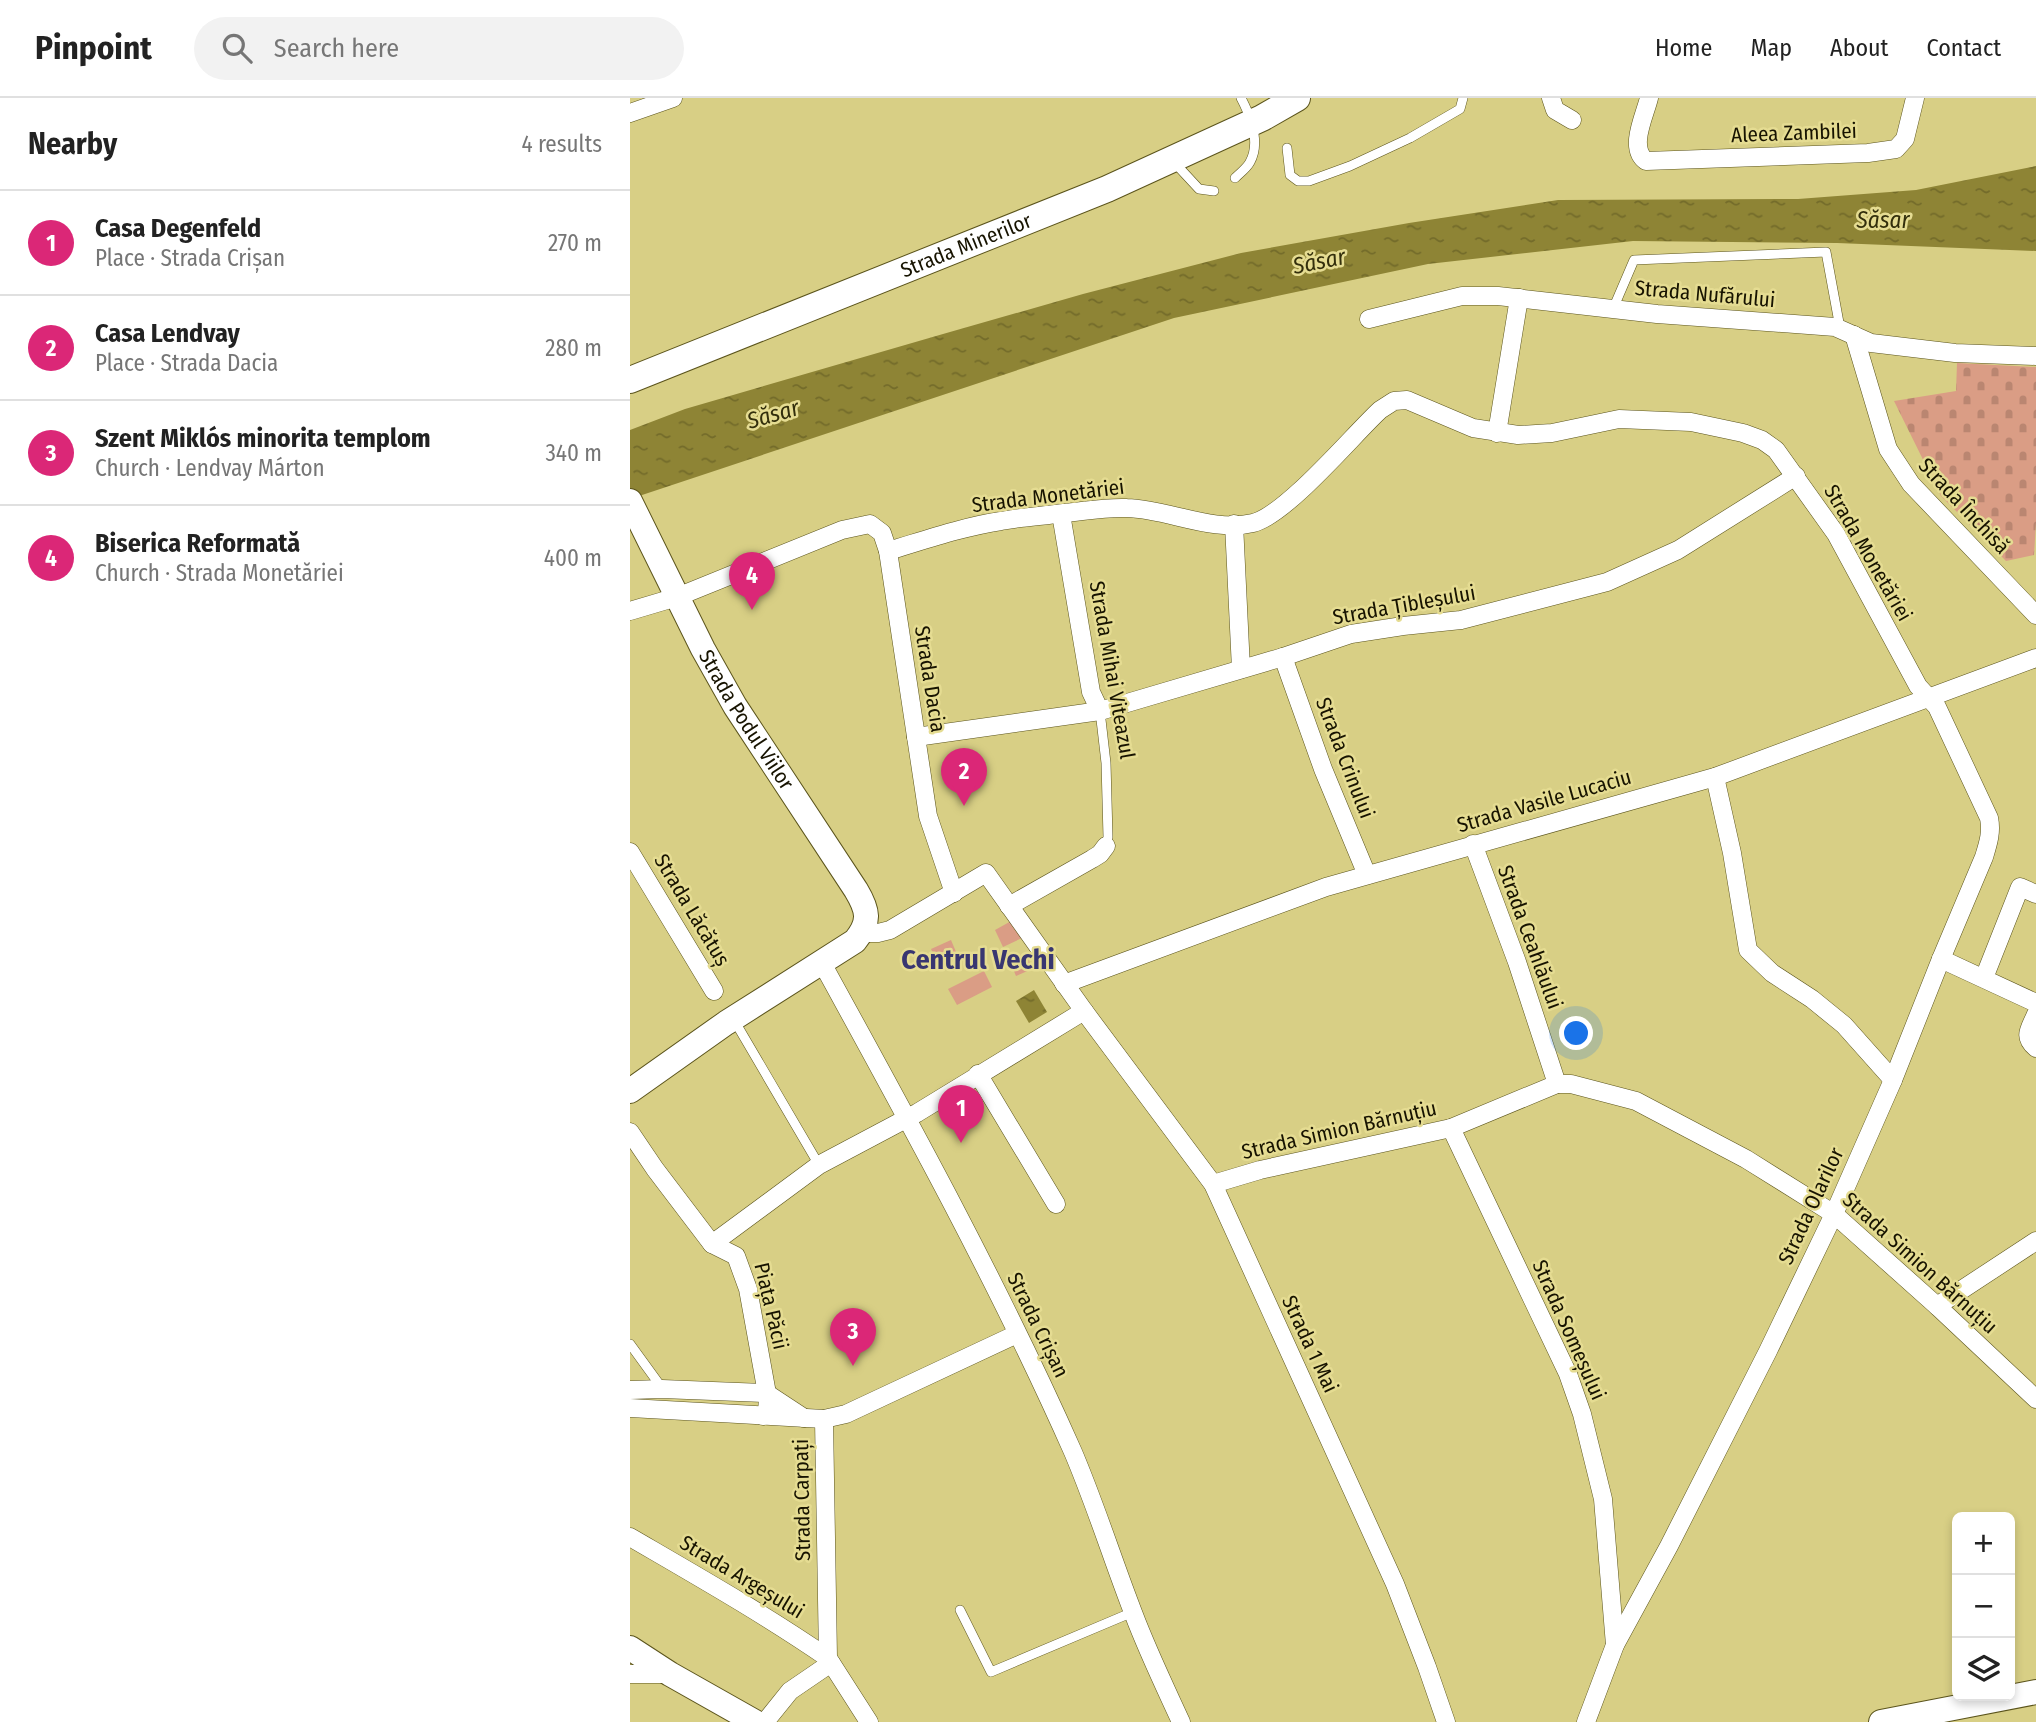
<!DOCTYPE html>
<html lang="en">
<head>
<meta charset="utf-8">
<style>
  :root { --surface:#fff; --page:#f2f2f2; --text:#222; --muted:#767676; --line:#e0e0e0; --accent:#db2777 }
  body { margin:0; font-family:"Fira Sans Condensed",sans-serif; background:var(--page); color:var(--text) }
  .controls { position:absolute; right:21px; bottom:21px; display:grid; overflow:hidden; border-radius:10px; box-shadow:0 4px 10px #0003 }
  .controls button { width:63px; height:63px; display:grid; place-items:center; padding:0; border:0; border-bottom:2px solid var(--line); background:var(--surface); color:var(--text); font:35px sans-serif }
  .you { position:absolute; left:947px; top:936px; width:24px; height:24px; margin:-18px; border:5px solid #fff; border-radius:50%; background:#1a73e8; box-shadow:0 0 0 10px #1a73e833 }
  .badge { display:grid; place-items:center; width:46px; height:46px; border-radius:50%; background:var(--accent); color:#fff; font-size:23px; font-weight:700 }
  .pin { position:absolute; translate:-50% -58px; filter:drop-shadow(0 2px 4px #0008) }
  .pin::after { content:''; position:absolute; top:37px; width:24px; height:21px; background:inherit; clip-path:polygon(0 0,100% 0,50% 100%) }
  .list { margin:0; padding:0; list-style:none }
  h2 { display:flex; justify-content:space-between; align-items:center; height:91px; margin:0; padding:0 28px; font-size:30px }
  h2 small { font-size:23px; font-weight:400; color:var(--muted) }
  .list li { display:grid; grid-template-columns:46px 1fr auto; gap:21px; align-items:center; box-sizing:border-box; height:105px; padding:0 28px; border-top:2px solid var(--line) }
  .list b { display:block; font-size:26px; white-space:nowrap }
  .list p { margin:0; font-size:23px; white-space:nowrap; color:var(--muted) }
  .list em { font-size:23px; font-style:normal; color:var(--muted) }
  .icon { flex:none; width:38px; height:38px; fill:none; stroke:currentColor; stroke-width:2; stroke-linecap:round; stroke-linejoin:round }
  .map { position:relative; flex:none; width:1406px; height:1624px; overflow:hidden }
  header { display:flex; align-items:center; gap:42px; box-sizing:border-box; height:98px; padding:0 35px; background:var(--surface); border-bottom:2px solid var(--line) }
  header strong { font-size:33px }
  nav { display:flex; gap:38px; margin-inline-start:auto; font-size:24px }
  .search { width:490px; height:63px; background:var(--page); display:flex; align-items:center; gap:18px; box-sizing:border-box; padding:0 24px; border-radius:38px; color:var(--muted); font-size:26px }
  main { display:flex }
  aside { flex:1; background:var(--surface) }
  .map>svg:first-child { display:block }
  .grass { fill:#da9d85 }
  .cemetery { fill:url(#cemetery-stones) }
  .water { fill:url(#water-ripples) }
  .lines { fill:none; stroke-linecap:round; stroke-linejoin:round }
  .lane-casing { stroke:#5b541c; stroke-width:10 }
  .street-casing { stroke:#5b541c; stroke-width:19 }
  .secondary-casing { stroke:#5b541c; stroke-width:26 }
  .primary-casing { stroke:#5b541c; stroke-width:28 }
  .lane { stroke:#fff; stroke-width:9 }
  .street { stroke:#fff; stroke-width:18 }
  .secondary { stroke:#fff; stroke-width:24 }
  .primary { stroke:#fff; stroke-width:26 }
  .labels { text-anchor:middle; stroke-width:5; stroke-linejoin:round; paint-order:stroke }
  .street-label { font-size:21px; fill:#171300; stroke:#e5dc92 }
  .water-label { font-size:23px; font-style:italic; fill:#332f0c; stroke:#e5dc92 }
  .district-label { font-size:28px; font-weight:bold; fill:#383671; stroke:#e5dc92 }
</style>
</head>
<body>
<header>
<strong>Pinpoint</strong>
<div class="search"><svg class="icon" aria-label="search" viewBox="0 0 24 24"><circle cx="10" cy="10" r="6"/><path d="M15 15l6 6"/></svg>Search here</div>
<nav><a>Home</a><a>Map</a><a>About</a><a>Contact</a></nav>
</header>
<main>
<aside>
<h2>Nearby<small>4 results</small></h2>
<ul class="list">
<li><span class="badge">1</span><div><b>Casa Degenfeld</b><p>Place · Strada Crișan</p></div><em>270 m</em></li>
<li><span class="badge">2</span><div><b>Casa Lendvay</b><p>Place · Strada Dacia</p></div><em>280 m</em></li>
<li><span class="badge">3</span><div><b>Szent Miklós minorita templom</b><p>Church · Lendvay Márton</p></div><em>340 m</em></li>
<li><span class="badge">4</span><div><b>Biserica Reformată</b><p>Church · Strada Monetăriei</p></div><em>400 m</em></li>
</ul>
</aside>
<div class="map">
<svg width="1406" height="1624" viewBox="0 0 1406 1624">
  <defs>
    <pattern id="cemetery-stones" width="16" height="16" patternUnits="userSpaceOnUse" patternTransform="scale(1.75)"><rect width="16" height="16" fill="#da9d85"/><path d="M2 7V4a2 2 0 0 1 4 0v3zM10 15v-3a2 2 0 0 1 4 0v3z" fill="#ba8671"/></pattern>
    <pattern id="water-ripples" width="26" height="14" patternUnits="userSpaceOnUse" patternTransform="scale(1.75)"><rect width="26" height="14" fill="#8e8435"/><path d="M2 4q2-2 4 0t4 0M15 11q2-2 4 0t4 0" fill="none" stroke="#736b2a"/></pattern>
  </defs>
  <rect width="100%" height="100%" fill="#d8cf85"/>
  <g class="grass">
    <polygon points="383,822 392,840 373,849 365,832"/>
    <polygon points="321,842 329,861 311,870 301,851"/>
    <polygon points="396,855 402,871 386,878 379,861"/>
    <polygon points="354,873 362,889 327,907 318,891"/>
  </g>
  <polygon class="cemetery" points="1327,265 1406,269 1406,425 1404,457 1376,463 1311,398 1264,303 1326,293"/>
  <g class="water">
    <polygon points="1406,68 1406,153 1207,145 1003,143 798,166 544,220 0,401 0,332 55,311 313,236 453,196 611,155 779,125 928,102 1168,101 1286,92"/>
    <polygon points="404,892 417,914 399,925 386,903"/>
  </g>
  <g class="lines">
    <defs>
      <g id="lane">
        <polyline points="657,50 660,77 668,83 679,83 720,68 780,40 830,11 833,0"/>
        <polyline points="543,63 569,91 584,93"/>
        <path d="M605,80C610,75 617,70 620,64C631,44 621,19 611,0"/>
        <polyline points="983,211 1004,162 1196,154 1210,230"/>
        <polyline points="470,613 476,665 478,739 476,748"/>
        <polyline points="104,922 189,1067"/>
        <polyline points="0,1246 32,1290"/>
        <polyline points="330,1512 361,1574 503,1514"/>
      </g>
      <g id="street">
        <polyline points="921,0 925,12 942,22"/>
        <path d="M1019,0C1015,17 998,50 1016,63L1238,55L1266,51L1275,41L1285,0"/>
        <polyline points="0,15 43,0"/>
        <polyline points="739,221 832,198 868,198 1027,216 1205,229 1241,245 1325,255 1406,258"/>
        <polyline points="1224,237 1258,351 1281,386 1406,517"/>
        <polyline points="867,335 889,200"/>
        <polyline points="431,416 461,594 470,613"/>
        <polyline points="604,426 611,571"/>
        <path d="M258,453C295,442 332,429 371,423C391,419 413,418 434,415C455,413 476,409 497,410C538,411 583,435 623,425C656,417 722,338 750,312L764,303L777,302L843,330L888,337L922,335L989,321L1061,324L1113,335L1132,342L1146,352L1206,436L1288,588L1307,609L1359,720C1362,734 1358,746 1354,759L1311,861L1263,982L1204,1116L1138,1253L1039,1448L985,1547L956,1624"/>
        <polyline points="0,513 47,499 212,432 240,426 252,435 258,453 298,718 324,795"/>
        <polyline points="653,559 693,671 737,777"/>
        <polyline points="286,639 470,613 653,559 721,536 773,528 831,522 977,484 1048,452 1166,378"/>
        <polyline points="1085,679 1102,755 1118,852 1142,875 1182,901 1214,927 1263,982"/>
        <polyline points="843,746 887,864 927,986"/>
        <polyline points="0,754 84,893"/>
        <polyline points="379,808 462,761 470,756 476,748"/>
        <polyline points="1311,861 1406,905"/>
        <path d="M192,865C280,1025 369,1187 443,1354C466,1408 483,1463 504,1517C518,1554 535,1589 551,1624"/>
        <polyline points="1354,880 1390,789 1406,796"/>
        <polyline points="434,886 696,789 1085,679 1406,560"/>
        <polyline points="454,913 583,1086 765,1486 797,1569 816,1624"/>
        <path d="M1406,916C1400,931 1392,938 1406,950"/>
        <polyline points="348,976 426,1106"/>
        <polyline points="821,1030 938,1276 952,1316 973,1401 985,1547"/>
        <polyline points="0,1034 25,1071 82,1146 106,1158 118,1191 138,1301 137,1313 133,1318"/>
        <polyline points="583,1086 630,1072 821,1030 927,986 941,986 1006,1003 1116,1061 1204,1116 1307,1208 1406,1301"/>
        <polyline points="82,1146 189,1067 287,1015 454,913 356,775 260,832 248,835 232,835"/>
        <polyline points="1307,1208 1406,1143"/>
        <polyline points="0,1292 32,1291 136,1295 174,1320"/>
        <polyline points="0,1310 194,1321 216,1316 387,1236"/>
        <polyline points="194,1321 198,1560 239,1624"/>
        <path d="M0,1439C67,1478 134,1516 198,1560"/>
        <polyline points="0,1576 38,1576"/>
        <polyline points="135,1624 160,1593 201,1565"/>
      </g>
      <g id="secondary">
        <path id="s1" d="M0,403L73,551L105,608L226,792C238,812 241,824 225,843L96,925L0,993"/>
        <polyline points="0,1550 40,1576 125,1624"/>
        <polyline points="1251,1624 1406,1594"/>
      </g>
      <g id="primary">
        <path id="s2" d="M0,282L477,91L632,20L667,0"/>
      </g>
    </defs>
    <use href="#lane" class="lane-casing"/>
    <use href="#street" class="street-casing"/>
    <use href="#secondary" class="secondary-casing"/>
    <use href="#primary" class="primary-casing"/>
    <use href="#lane" class="lane"/>
    <use href="#street" class="street"/>
    <use href="#secondary" class="secondary"/>
    <use href="#primary" class="primary"/>
  </g>
  <g class="labels">
    <g class="street-label">
      <text transform="translate(1164 35) rotate(-2)" y="7">Aleea Zambilei</text>
      <text dy="7" stroke="none"><textPath href="#s2" startOffset="362">Strada Minerilor</textPath></text>
      <text transform="translate(1075 196) rotate(5)" y="7">Strada Nufărului</text>
      <text transform="translate(418 398) rotate(-7)" y="7">Strada Monetăriei</text>
      <text transform="translate(1334 408) rotate(47)" y="7">Strada Închisă</text>
      <text transform="translate(1238 455) rotate(60)" y="7">Strada Monetăriei</text>
      <text transform="translate(774 507) rotate(-10)" y="7">Strada Țibleșului</text>
      <text transform="translate(482 572) rotate(80)" y="7">Strada Mihai Viteazul</text>
      <text transform="translate(300 581) rotate(81)" y="7">Strada Dacia</text>
      <text dy="7" stroke="none"><textPath href="#s1" startOffset="248">Strada Podul Viilor</textPath></text>
      <text transform="translate(715 660) rotate(69)" y="7">Strada Crinului</text>
      <text transform="translate(914 703) rotate(-16)" y="7">Strada Vasile Lucaciu</text>
      <text transform="translate(62 812) rotate(59)" y="7">Strada Lăcătuș</text>
      <text transform="translate(900 839) rotate(70)" y="7">Strada Ceahlăului</text>
      <text transform="translate(709 1032) rotate(-13)" y="7">Strada Simion Bărnuțiu</text>
      <text transform="translate(1181 1108) rotate(-65)" y="7">Strada Olarilor</text>
      <text transform="translate(1290 1165) rotate(42)" y="7">Strada Simion Bărnuțiu</text>
      <text transform="translate(141 1208) rotate(77)" y="7">Piața Păcii</text>
      <text transform="translate(408 1227) rotate(64)" y="7">Strada Crișan</text>
      <text transform="translate(939 1232) rotate(66)" y="7">Strada Someșului</text>
      <text transform="translate(680 1246) rotate(65)" y="7">Strada 1 Mai</text>
      <text transform="translate(172 1402) rotate(-91)" y="7">Strada Carpați</text>
      <text transform="translate(112 1479) rotate(31)" y="7">Strada Argeșului</text>
    </g>
    <g class="water-label">
      <text x="1253" y="130">Săsar</text>
      <text transform="translate(689 163) rotate(-11)" y="8">Săsar</text>
      <text transform="translate(143 316) rotate(-16)" y="8">Săsar</text>
    </g>
    <g class="district-label">
      <text x="348" y="871">Centrul Vechi</text>
    </g>
  </g>
</svg>
<div class="controls">
<button>+</button>
<button>−</button>
<button><svg class="icon" aria-label="layers" viewBox="0 0 24 24"><path d="M12 4l9 5-9 5-9-5zM3 14l9 5 9-5"/></svg></button>
</div>
<div class="you"></div>
<div class="pin badge" style="left:331px;top:1045px">1</div>
<div class="pin badge" style="left:334px;top:708px">2</div>
<div class="pin badge" style="left:223px;top:1268px">3</div>
<div class="pin badge" style="left:122px;top:512px">4</div>
</div>
</main>
</body>
</html>
